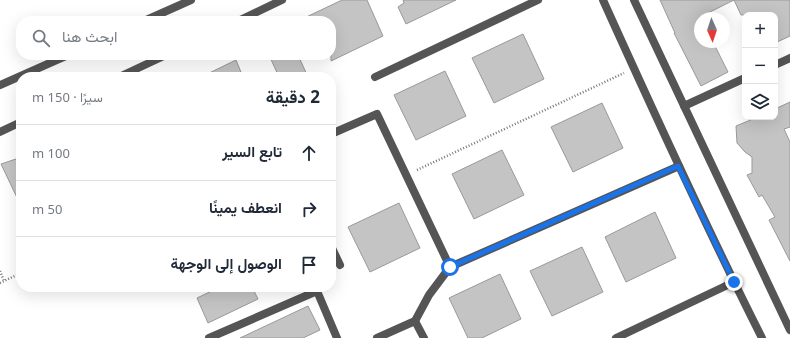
<!DOCTYPE html>
<html lang="ar">
<head>
<meta charset="utf-8">
<style>
  :root { --surface:#fff; --page:#f6f6f7; --text:#1f2937; --muted:#747a83; --line:#e0e1e3 }
  body { margin:0; font-family:"Noto Sans",Vazirmatn,sans-serif; background:var(--page); color:var(--text); direction:rtl }
  .controls { position:absolute; right:12px; top:12px; display:grid; overflow:hidden; border-radius:8px; box-shadow:0 4px 16px #0002 }
  .controls button { width:36px; height:36px; display:grid; place-items:center; padding:0; border:0; border-bottom:1px solid var(--line); background:var(--surface); color:var(--text); font:20px sans-serif }
  .compass { position:absolute; left:694px; top:12px; width:36px; height:36px; border-radius:50%; background:var(--surface); box-shadow:0 4px 16px #0002; rotate:177deg }
  .stop { position:absolute; width:12px; height:12px; margin:-9px; border:3px solid #1a73e8; border-radius:50%; background:#fff }
  .stop.end { background:#1a73e8; border-color:#fff; box-shadow:0 1px 4px #0008 }
  .list { margin:0; padding:0; list-style:none }
  h2 { display:flex; justify-content:space-between; align-items:center; height:52px; margin:0; padding:0 16px; font-size:17px }
  h2 small { font-size:13px; font-weight:400; color:var(--muted) }
  .list li { display:grid; grid-template-columns:26px 1fr auto; gap:12px; align-items:center; box-sizing:border-box; height:56px; padding:0 16px; border-top:1px solid var(--line) }
  .list b { display:block; font-size:15px; white-space:nowrap }
  .list em { font-size:13px; font-style:normal; color:var(--muted) }
  .icon { flex:none; width:22px; height:22px; fill:none; stroke:currentColor; stroke-width:2; stroke-linecap:round; stroke-linejoin:round }
  .map { position:relative; flex:none; width:790px; height:338px; overflow:hidden; direction:ltr }
  .search { position:absolute; background:var(--surface); box-shadow:0 4px 16px #0002; left:16px; top:16px; width:320px; height:44px; display:flex; align-items:center; gap:10px; box-sizing:border-box; padding:0 14px; border-radius:16px; color:var(--muted); font-size:15px }
  .panel { position:absolute; background:var(--surface); box-shadow:0 4px 16px #0002; left:16px; top:72px; width:320px; height:220px; border-radius:16px; direction:rtl }
  .map>svg:first-child { display:block }
  .building { fill:#c4c4c4; stroke:#999 }
  .lines { fill:none; stroke-linecap:round; stroke-linejoin:round }
  .path { stroke:#777; stroke-width:2.5; stroke-dasharray:1 2; stroke-linecap:butt }
  .street { stroke:#555; stroke-width:8 }
  .route { stroke:#1a73e8; stroke-width:5 }
</style>
</head>
<body>
<div class="map">
<svg width="790" height="338" viewBox="0 0 790 338">
  <rect width="100%" height="100%" fill="#fff"/>
  <g class="building">
    <polygon points="342,0 367,0 383,36 331,61 331,21 298,21"/>
    <polygon points="403,0 456,0 406,24 398,7 404,3"/>
    <polygon points="660,0 790,0 790,36 775,43 775,15 741,15 734,0 700,17 700,42 713,42 728,72 701,86 674,33 675,33"/>
    <polygon points="523,34 544,79 494,103 472,58"/>
    <polygon points="269,55 298,55 308,77 279,77"/>
    <polygon points="236,60 243,77 201,77"/>
    <polygon points="445,71 466,116 416,140 394,95"/>
    <polygon points="790,102 790,127 784,129 790,142 790,261 769,220 775,217 762,195 759,197 747,175 752,173 752,157 745,152 737,143 736,126 758,117 775,117 775,109"/>
    <polygon points="602,103 623,148 573,172 551,127"/>
    <polygon points="502,150 524,195 474,219 452,174"/>
    <polygon points="16,159 21,171 21,206 1,164"/>
    <polygon points="399,203 420,248 370,272 348,227"/>
    <polygon points="655,212 676,258 626,282 605,237"/>
    <polygon points="582,247 603,292 552,316 530,271"/>
    <polygon points="500,274 521,319 482,338 468,338 449,298"/>
    <polygon points="220,287 252,287 258,299 208,323 197,298"/>
    <polygon points="308,306 320,330 303,338 240,338"/>
  </g>
  <g class="lines">
    <g class="path">
      <polyline points="417,170 624,73"/>
      <polyline points="0,271 4,281"/>
      <polyline points="0,283 21,273"/>
    </g>
    <g class="street">
      <path d="M603,0C654,113 706,227 762,338"/>
      <polyline points="634,0 790,330"/>
      <polyline points="144,21 191,0"/>
      <polyline points="238,21 282,0"/>
      <polyline points="775,65 790,58"/>
      <polyline points="119,77 166,55"/>
      <polyline points="375,77 538,0"/>
      <polyline points="0,85 68,55"/>
      <polyline points="684,106 745,78"/>
      <polyline points="0,132 21,122"/>
      <polyline points="331,134 377,114 450,267"/>
      <polyline points="331,246 340,265"/>
      <polyline points="415,321 424,338"/>
      <polyline points="209,338 317,291 337,338"/>
      <polyline points="377,338 415,321 429,295 450,267 679,166"/>
      <polyline points="616,338 734,282"/>
    </g>
  </g>
  <g class="lines">
    <polyline class="route" points="450,267 678,166 734,282"/>
  </g>
</svg>
<div class="controls">
<button>+</button>
<button>−</button>
<button><svg class="icon" aria-label="layers" viewBox="0 0 24 24"><path d="M12 4l9 5-9 5-9-5zM3 14l9 5 9-5"/></svg></button>
</div>
<svg class="compass" viewBox="-18 -18 36 36"><path d="M0-13l5 13h-10z" fill="#e53935"/><path d="M0 13l5-13h-10z" fill="#747a83"/></svg>
<div class="stop" style="left:450px;top:267px"></div>
<div class="stop end" style="left:734px;top:282px"></div>
<div class="search"><svg class="icon" aria-label="search" viewBox="0 0 24 24"><circle cx="10" cy="10" r="6"/><path d="M15 15l6 6"/></svg>ابحث هنا</div>
<section class="panel">
<h2>2 دقيقة<small>سيرًا · 150 m</small></h2>
<ul class="list">
<li><svg class="icon" aria-label="ahead" viewBox="0 0 24 24"><path d="M12 20V5M6 11l6-6 6 6"/></svg><div><b>تابع السير</b></div><em>100 m</em></li>
<li><svg class="icon" aria-label="right" viewBox="0 0 24 24"><path d="M7 20v-9h11M14 6l5 5-5 5"/></svg><div><b>انعطف يمينًا</b></div><em>50 m</em></li>
<li><svg class="icon" aria-label="arrive" viewBox="0 0 24 24"><path d="M6 21V4h12l-3 4 3 4H6"/></svg><div><b>الوصول إلى الوجهة</b></div></li>
</ul>
</section>
</div>
</body>
</html>
